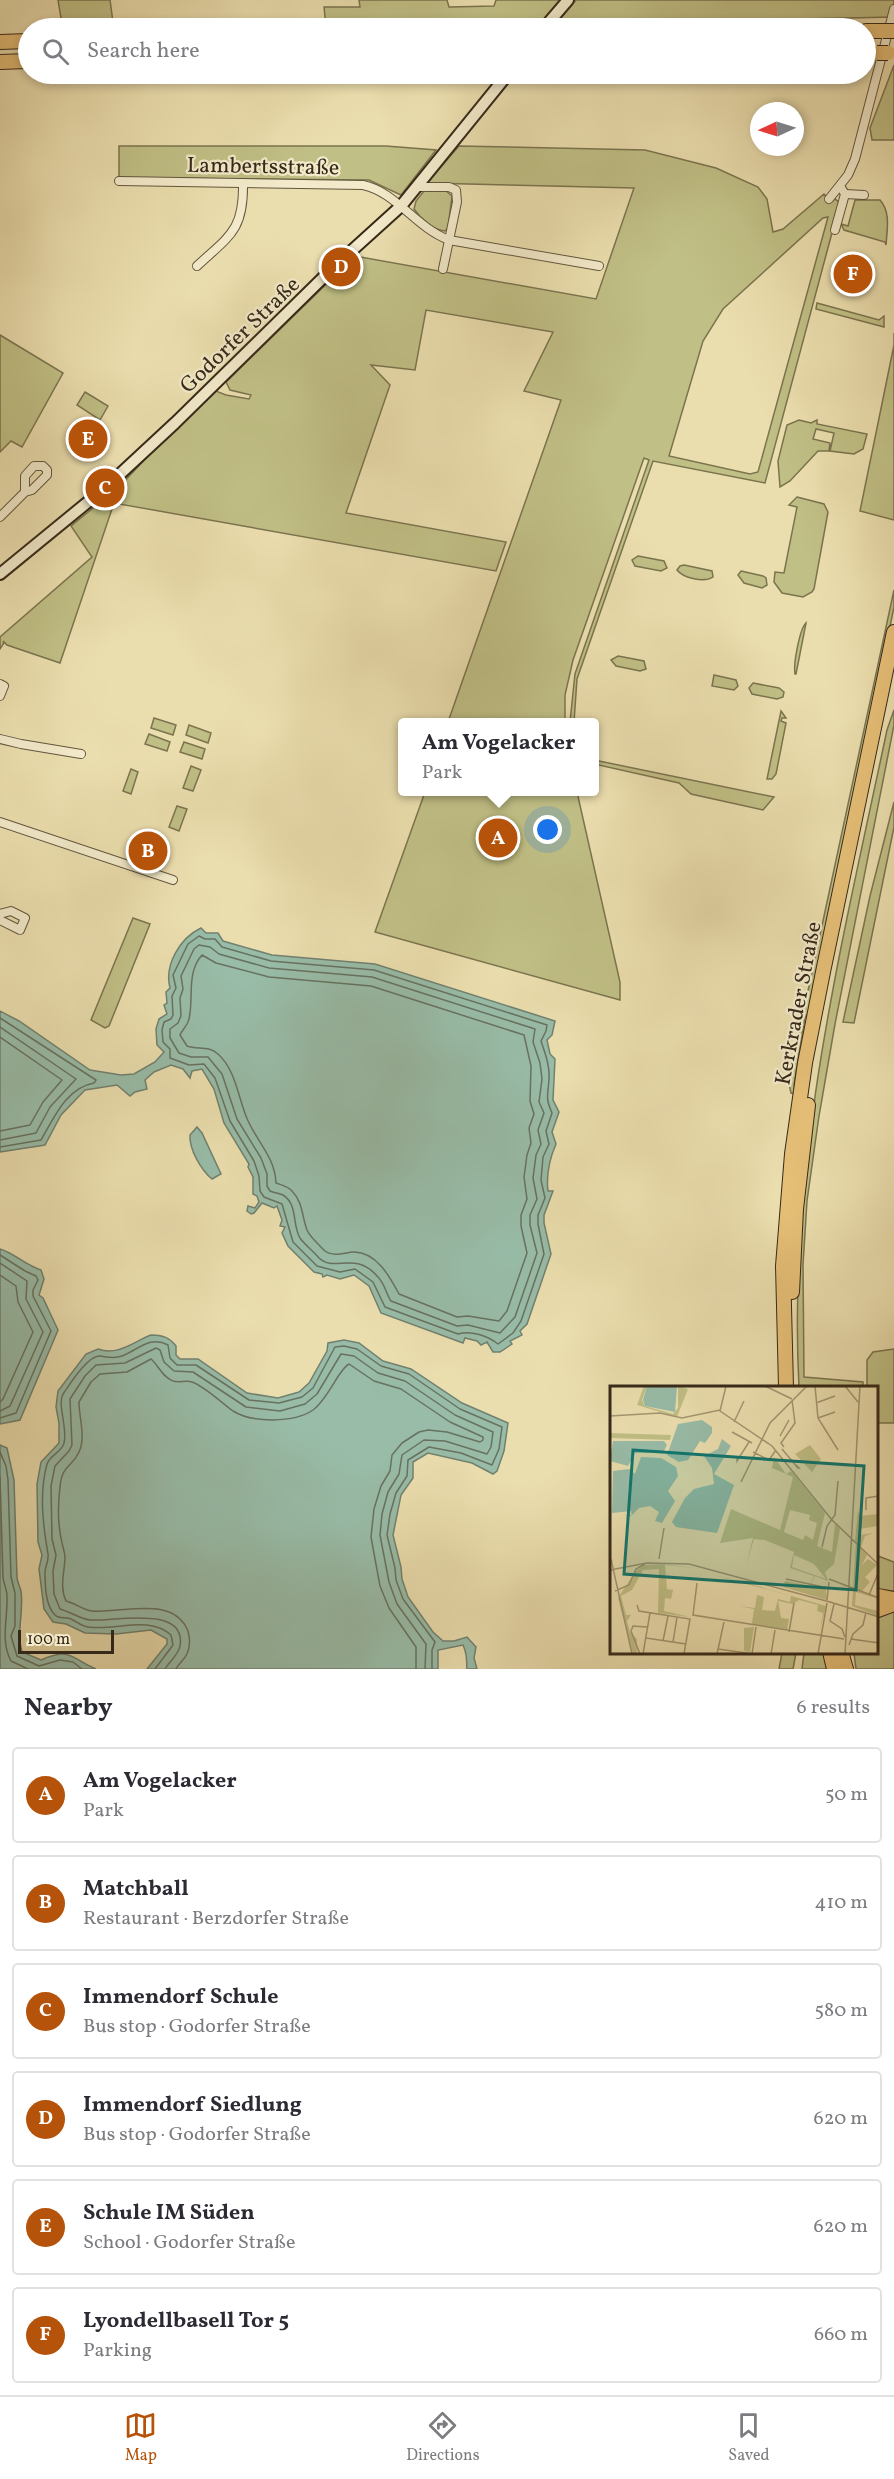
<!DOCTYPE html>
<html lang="en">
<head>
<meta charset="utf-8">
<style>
  :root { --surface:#fff; --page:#f7f7f7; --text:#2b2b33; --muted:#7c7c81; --line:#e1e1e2; --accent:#b45309 }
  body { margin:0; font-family:Vollkorn,serif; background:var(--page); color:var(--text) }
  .compass { position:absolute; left:750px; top:102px; width:54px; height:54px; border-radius:50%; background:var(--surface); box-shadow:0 3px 9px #0003; rotate:266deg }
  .scale { position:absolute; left:18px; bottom:15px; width:96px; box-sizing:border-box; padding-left:6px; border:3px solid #362919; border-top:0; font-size:16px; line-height:21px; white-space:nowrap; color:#362919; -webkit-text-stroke:4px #f2eaca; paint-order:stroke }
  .you { position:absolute; left:548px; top:830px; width:21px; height:21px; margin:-15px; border:4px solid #fff; border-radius:50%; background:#1a73e8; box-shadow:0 0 0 9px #1a73e833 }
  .badge { display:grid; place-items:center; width:39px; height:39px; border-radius:50%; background:var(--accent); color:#fff; font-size:20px; font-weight:700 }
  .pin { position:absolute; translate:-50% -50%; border:3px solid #fff; box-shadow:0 2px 6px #0006 }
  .popup { position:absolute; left:398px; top:718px; width:201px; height:78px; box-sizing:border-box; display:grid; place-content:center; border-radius:6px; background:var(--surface); filter:drop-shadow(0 2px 4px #0005); font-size:20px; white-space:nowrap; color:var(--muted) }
  .popup b { font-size:22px; color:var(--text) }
  .popup::after { content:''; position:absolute; left:50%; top:100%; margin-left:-12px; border:12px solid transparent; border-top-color:var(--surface) }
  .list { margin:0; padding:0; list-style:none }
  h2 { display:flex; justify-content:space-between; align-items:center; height:78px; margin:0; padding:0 24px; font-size:26px }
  h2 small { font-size:20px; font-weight:400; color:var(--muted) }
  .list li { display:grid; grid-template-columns:39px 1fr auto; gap:18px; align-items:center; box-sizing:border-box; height:96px; margin:0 12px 12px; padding:0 12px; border:2px solid var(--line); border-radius:6px }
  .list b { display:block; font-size:22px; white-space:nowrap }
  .list p { margin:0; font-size:20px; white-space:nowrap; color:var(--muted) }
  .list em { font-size:20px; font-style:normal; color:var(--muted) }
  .icon { flex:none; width:33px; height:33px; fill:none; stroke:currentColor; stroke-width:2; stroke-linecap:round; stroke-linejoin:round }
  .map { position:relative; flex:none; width:894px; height:1669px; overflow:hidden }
  .search { position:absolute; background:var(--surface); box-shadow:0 3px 9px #0003; left:18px; right:18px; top:18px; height:66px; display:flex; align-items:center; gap:15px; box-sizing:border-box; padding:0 21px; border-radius:33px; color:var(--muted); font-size:22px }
  .sheet { height:726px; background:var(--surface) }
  nav { display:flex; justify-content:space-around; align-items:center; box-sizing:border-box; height:84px; border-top:2px solid var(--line); background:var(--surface); font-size:16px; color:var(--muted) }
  nav a { display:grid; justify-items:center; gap:3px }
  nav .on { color:var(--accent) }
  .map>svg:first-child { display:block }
  .green { fill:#c0bf85; stroke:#7b744f; stroke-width:1.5; fill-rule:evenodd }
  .water { fill:#98bca8; stroke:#71816f; stroke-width:1.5 }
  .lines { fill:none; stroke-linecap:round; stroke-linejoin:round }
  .shore { stroke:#677260; stroke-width:1.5 }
  .street-casing { stroke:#63563e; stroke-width:10 }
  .secondary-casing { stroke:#362919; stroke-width:14 }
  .highway-casing { stroke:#362919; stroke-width:16 }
  .street { stroke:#f2eaca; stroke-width:8 }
  .secondary { stroke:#f2eaca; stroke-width:10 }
  .highway { stroke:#e6bf77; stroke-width:14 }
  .highway-bridge-casing { stroke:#362919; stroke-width:16; stroke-linecap:butt }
  .highway-bridge { stroke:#e6bf77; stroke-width:14 }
  .labels { text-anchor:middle; stroke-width:4.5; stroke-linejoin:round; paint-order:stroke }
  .street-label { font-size:22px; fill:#362919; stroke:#f2eaca }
  .inset-road { fill:none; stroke:#a39672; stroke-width:1.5 }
  .view { fill:#0f766e; fill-opacity:0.15; stroke:#0f766e; stroke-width:3 }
  .inset-edge { fill:none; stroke:#362919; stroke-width:3 }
</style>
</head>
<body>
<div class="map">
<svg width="894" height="1669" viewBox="0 0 894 1669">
  <rect width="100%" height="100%" fill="#ebdeae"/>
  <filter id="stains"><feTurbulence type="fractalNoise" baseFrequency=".00333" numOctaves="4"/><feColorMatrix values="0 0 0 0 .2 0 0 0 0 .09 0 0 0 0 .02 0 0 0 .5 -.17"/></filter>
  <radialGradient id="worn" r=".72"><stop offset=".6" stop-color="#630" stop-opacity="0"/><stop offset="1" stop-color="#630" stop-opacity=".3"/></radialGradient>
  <g class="green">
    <polygon points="58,0 110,0 113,22 62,24"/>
    <polygon points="359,0 447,0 449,7 494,6 496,0 562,0 539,26 326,26 324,7 360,7"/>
    <polygon points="576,0 894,0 894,17 556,24"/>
    <polygon points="894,65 894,140 872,140 870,128"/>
    <polygon points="119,146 386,146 436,150 401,195 369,180 119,178"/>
    <path d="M459,146L645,150L716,168L758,187L767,199L773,232L783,229L824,194L831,202L835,199L840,203L765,483L653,461L577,679L574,722H570L575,674L649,460L644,458L573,660L565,695V722H448L561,400L524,391L553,332L426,310L415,370L371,365L390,385L346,513L506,542L496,571L114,503L60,663L7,645L3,641L4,643L0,649V637L92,557L71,526L120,486L163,440L216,391L226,395L249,399L251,395L230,390L226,382L355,256L596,299L634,188L427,183ZM828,217L758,472L750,474L669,456L703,341L723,309L823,218Z"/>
    <path d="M424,191H446L452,196L448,228L445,231C433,230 421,219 414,209L416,201Z"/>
    <path d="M855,200H880C891,212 887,230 886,245L885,242L844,230L841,224L848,226Z"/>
    <polygon points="817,303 879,320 884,316 884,327 816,309"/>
    <polygon points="894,333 894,520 860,511 894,345"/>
    <polygon points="0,335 63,373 22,447 11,441 0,452"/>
    <polygon points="85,392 108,406 100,420 77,405"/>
    <polygon points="799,420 811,423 817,420 817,424 867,434 863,449 854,454 830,451 834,433 816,429 813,439 830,443 829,451 818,451 790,481 780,487 778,461 787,425"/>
    <polygon points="797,497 824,504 828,512 814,589 812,592 803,597 782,593 774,582 775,572 784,573 797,507 789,505"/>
    <polygon points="638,556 664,561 667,568 661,571 635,566 632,560"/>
    <path d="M684,565L712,571L713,577C704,583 683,578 677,570L680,566Z"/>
    <polygon points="741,571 763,576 766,578 767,585 762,588 744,583 738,575"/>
    <polygon points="894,590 894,607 811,1009 805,1018 794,1085 796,1094 791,1093 789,1084 803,1014"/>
    <path d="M806,623L796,674H795C793,664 800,628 806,623Z"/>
    <polygon points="618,656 644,661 646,669 640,671 616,666 611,660"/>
    <polygon points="714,675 736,680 738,686 734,690 712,686"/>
    <polygon points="753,683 779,688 784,692 783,697 777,699 752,694 749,688"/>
    <path d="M894,710V725L835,1024L819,1116L807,1201L803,1265L804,1377L863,1382V1387H799C787,1162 841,948 887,730Z"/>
    <polygon points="781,711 786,718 782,718 781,721 786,723 776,774 772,779 767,779"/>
    <polygon points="154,718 176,725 173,735 151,728"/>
    <polygon points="189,725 211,733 208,743 186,735"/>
    <polygon points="149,734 170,742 167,751 145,744"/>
    <polygon points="184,742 205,749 202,759 180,752"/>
    <polygon points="594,760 774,797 763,810 691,794 679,783 594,764"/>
    <polygon points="191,766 201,770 193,791 183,788"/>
    <polygon points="131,769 138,772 131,794 123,791"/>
    <polygon points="425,792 577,792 620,982 620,1000 375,932"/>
    <polygon points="894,802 894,827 854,1023 843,1022 870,896"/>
    <polygon points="177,806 187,809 179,831 169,827"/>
    <polygon points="133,918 150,924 109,1026 105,1028 91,1020"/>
    <polygon points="894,1349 894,1423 878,1423 878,1387 867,1387 867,1360 873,1352"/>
    <polygon points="878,1556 894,1562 894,1594 878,1591"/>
    <polygon points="894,1608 894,1669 856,1669 854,1653 878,1652 878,1613"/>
    <polygon points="782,1653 796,1653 793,1669 779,1669"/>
    <polygon points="804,1653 824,1653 829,1669 802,1669"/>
  </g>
  <g class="water">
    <path d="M201,928L206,933H218L223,941L272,955L375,964L555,1021L552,1035L547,1040L550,1054L555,1059L553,1100L559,1112L552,1132L556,1144C549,1160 546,1174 548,1191H553L544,1215V1223L551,1254L527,1324L520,1331L522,1335L510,1341L512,1344L500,1352H493L487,1342L481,1345L477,1341L465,1338L463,1343L381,1313L369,1286L354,1275L340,1279L327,1275L323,1277L322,1274L314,1272L288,1246L282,1233L285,1227L280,1226L282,1220L277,1206L274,1208L262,1203L254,1213L251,1214L247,1211L248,1206L255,1208L259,1202L257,1196L253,1194V1177L248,1167L249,1164L224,1123L214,1089L202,1069L192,1071L190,1078L183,1069L171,1065L154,1072L145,1080L147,1089L135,1092L130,1096L117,1085L85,1090L61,1115L45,1145L0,1152V1011L19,1021L90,1070L121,1075L134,1074L155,1062L164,1052L157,1045L156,1029L159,1019L167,1014L164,1005L167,1003L166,992L170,988C164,965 180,938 201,928Z"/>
    <path d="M197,1127L202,1133L221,1174L212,1179C201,1170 189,1149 190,1135Z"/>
    <path d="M0,1249C14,1253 25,1265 41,1270L44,1279L39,1295L43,1298L58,1330L20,1420L0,1424Z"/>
    <path d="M151,1335C162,1335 169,1337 176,1346V1355L180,1359H198L247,1393L278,1398L299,1392L309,1383L327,1351L328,1343L344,1340L359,1343L383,1361L411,1369L462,1403L508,1423L504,1451L497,1471L493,1474L472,1463L428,1453L413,1462V1478L401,1495L393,1535L401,1567L402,1579L408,1597L433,1632L443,1641H454L467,1637L476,1647L474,1658L477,1669H467C466,1659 468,1656 463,1645L438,1650V1669H147L167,1644V1639L151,1630L116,1634L85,1633L66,1624L53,1622L44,1609L39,1569L42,1555L38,1542L37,1484L41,1462L59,1443V1423L56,1407L58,1391L86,1354L98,1349C118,1356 133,1342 151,1335Z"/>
    <path d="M0,1445L7,1448L14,1480L17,1577C17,1582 20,1586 21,1591C24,1612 16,1632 22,1652L41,1660C72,1647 70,1658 96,1669H0Z"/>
  </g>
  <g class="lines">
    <g class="shore">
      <path d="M199,936L205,939H215L222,947L271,961L374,970L547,1025L546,1031L541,1041C545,1053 550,1066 549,1079C548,1096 545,1097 552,1113L546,1131L549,1144L543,1157L541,1180L545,1198L538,1215V1224L544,1254L521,1321L513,1333L498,1344C488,1336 471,1330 458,1334L385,1307L373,1282L355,1269L340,1272L317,1266L293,1242L282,1204L264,1197L260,1191L259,1176L254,1161L230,1121L215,1078L204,1064L189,1065L170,1058V1049L163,1042L162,1030L164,1022L171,1019L173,1015L172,996L176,988L173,975L188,944Z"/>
      <path d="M199,945L210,947L219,954L269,968L372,977L535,1029L533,1042L540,1063L542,1079L539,1102L544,1113L538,1130L541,1144L536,1155L533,1178L537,1199L530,1215V1225L537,1253L515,1317L500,1333L468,1325L457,1326L391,1301C386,1294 385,1284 378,1277C355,1250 335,1273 319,1258C314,1252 304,1244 300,1238C292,1225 298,1204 283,1195C279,1193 274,1193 270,1191L267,1186V1174L261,1158L237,1119L222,1074L208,1057H191L179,1053L170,1038V1029L178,1023L181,1016L180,998L183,989L181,976L194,949Z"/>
      <path d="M202,955L216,963L269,977L371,986L524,1035L531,1066L530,1101L534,1114L529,1128L531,1143L527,1155L524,1177L527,1199L521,1215V1226L527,1253L507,1311L499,1321L468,1316L457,1317L399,1294C390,1277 376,1251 353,1252C344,1253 333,1257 325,1251C320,1246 310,1237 307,1230C302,1217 303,1202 292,1191C288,1186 281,1185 276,1183C275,1156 255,1140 246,1116C238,1096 235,1069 218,1054C208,1045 198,1050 187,1046L180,1035C182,1030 188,1025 189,1019C194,997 186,973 202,955Z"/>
      <path d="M0,1018L96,1080L94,1083C66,1088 54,1118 41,1140L0,1147"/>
      <polyline points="0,1027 76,1079 50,1107 36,1133 0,1140"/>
      <polyline points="0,1037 62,1080 43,1102 30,1125 0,1131"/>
      <polyline points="0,1255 25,1271 36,1276 38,1280 33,1290 33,1296 51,1331 16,1413 0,1418"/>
      <polyline points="0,1263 27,1281 26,1299 43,1332 10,1406 0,1411"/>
      <polyline points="0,1275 16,1286 18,1302 33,1332 3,1399 0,1402"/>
      <polyline points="0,1452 6,1466 8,1480 11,1577 15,1593 15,1626 11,1636 17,1656 39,1666 60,1660 73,1662 82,1669"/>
      <path d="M0,1477L3,1578C4,1584 7,1590 7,1596C8,1618 0,1641 11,1661L28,1669"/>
      <path d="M155,1669L173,1645L171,1635C148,1615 117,1631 88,1627C81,1626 75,1620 68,1618C63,1617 59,1619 55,1615C45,1605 45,1584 45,1571C46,1565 49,1560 48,1554C43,1525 39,1493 47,1464C50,1455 63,1451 64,1443C68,1429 57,1404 63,1394C70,1384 88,1355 100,1356C108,1357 114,1359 122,1356C138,1350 150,1335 168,1345L170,1358L177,1365H196L249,1400L279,1403L302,1397L313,1388L335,1347L344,1346L357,1349L381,1366L409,1374L460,1409L502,1427L499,1449L492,1465L461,1453L429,1447L408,1460L407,1476L396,1493L390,1514L387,1535L395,1568L396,1580L403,1599L435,1642L432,1650V1669"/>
      <path d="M165,1669C169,1662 179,1654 180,1646C187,1604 111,1622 90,1620C81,1619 70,1612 60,1609L54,1594L53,1571L56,1555L52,1539L51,1486L55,1466L69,1451L72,1445L70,1399L85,1376L96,1365L125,1363L156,1348L160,1350L164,1362L174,1371L193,1372L246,1407L280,1411L305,1404L317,1394L341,1354L354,1356L378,1373L405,1381L455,1415L493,1432L491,1447L487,1454L445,1441L424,1440L402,1455L399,1474L388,1492L382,1514L380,1535L389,1582L397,1604L426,1644L425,1669"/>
      <path d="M176,1669C179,1663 184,1660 187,1654C190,1647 190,1638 188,1631C173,1594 121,1614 92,1611C83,1610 75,1603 66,1601C59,1586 65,1572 65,1556C64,1550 62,1544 61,1538C58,1523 58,1503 60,1487C62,1464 72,1468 79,1452C86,1437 79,1418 79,1402L91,1382L100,1374L127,1372L151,1359C159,1366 162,1377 173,1381C179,1383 186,1380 192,1382C204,1386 222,1403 233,1411C252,1423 294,1423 313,1410C329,1398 338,1370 349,1364L374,1381L401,1389L450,1422L483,1437V1440L480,1442L447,1432L428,1430L419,1432L402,1443L392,1455L390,1471L381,1486L374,1509L371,1537L380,1586L389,1608L416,1647V1669"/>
    </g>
    <defs>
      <g id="street">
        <path d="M119,181L363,185C396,192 415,227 449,240L599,266"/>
        <polyline points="416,187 449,187 456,190 457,202 443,269"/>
        <polyline points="845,194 864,195"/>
        <polyline points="829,199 848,175 855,159 894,9"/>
        <polyline points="835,230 845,194 840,186"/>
        <path d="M197,266C229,236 244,231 243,183"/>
        <polyline points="0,517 25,492 32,490 47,475 47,470 43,466 34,466 25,476 25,492"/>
        <polyline points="0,684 4,686 0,696"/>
        <polyline points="0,739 21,744 81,754"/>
        <polyline points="0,822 173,880"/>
        <polyline points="0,914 11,911 25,918 20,930 0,920"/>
      </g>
      <g id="secondary">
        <polyline points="544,28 568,0"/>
        <polyline points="0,574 105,488 175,423 337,264 401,206 508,74"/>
      </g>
      <g id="highway">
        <polyline points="866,31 883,31"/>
        <polyline points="0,42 28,41"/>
        <polyline points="0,62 28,61"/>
        <polyline points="792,1292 796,1209 808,1105"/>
        <polyline points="786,1387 783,1266 792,1154 805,1063 823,972 894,632"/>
        <polyline points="878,1596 894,1599"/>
        <polyline points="878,1610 894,1604"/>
        <polyline points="830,1652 834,1669"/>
        <polyline points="841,1652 846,1669"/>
      </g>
    </defs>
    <use href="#street" class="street-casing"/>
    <use href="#secondary" class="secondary-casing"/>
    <use href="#highway" class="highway-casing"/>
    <use href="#street" class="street"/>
    <use href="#secondary" class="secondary"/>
    <use href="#highway" class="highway"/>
    <defs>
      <g id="highway-bridge">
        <polyline points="883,31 894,31"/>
        <polyline points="877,53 888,53"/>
      </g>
    </defs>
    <use href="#highway-bridge" class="highway-bridge-casing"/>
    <use href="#highway-bridge" class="highway-bridge"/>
  </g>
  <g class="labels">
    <g class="street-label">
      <text transform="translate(263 165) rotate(1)" y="8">Lambertsstraße</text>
      <text transform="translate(239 334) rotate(-44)" y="8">Godorfer Straße</text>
      <text transform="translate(797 1003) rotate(-79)" y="8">Kerkrader Straße</text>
    </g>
  </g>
  <g transform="translate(610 1386)">
    <rect width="268" height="268" fill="#ebdeae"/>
    <path d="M34,0H37L32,14L35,20L63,28L68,22V0L78,3L67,31L27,19ZM0,47L61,49L60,54L0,52ZM200,59L211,73L202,86L185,68ZM164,71L176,88L181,85L215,127L207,160L222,166L225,138L230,143L224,178L215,186L218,195L205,190L200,200L204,190L180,182L184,166L155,154L144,153L136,180L143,152L110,157L121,123L170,144L183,91L162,82ZM180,124L200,129L199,134L207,137L203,154L195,149L193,154L174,146ZM184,169L204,178L216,193L182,181ZM248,125L250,130L268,128V140L249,143V149L264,147L255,150L251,161L245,155ZM246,157L257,169L252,179L258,173L267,179L255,191L260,196L252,205L269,213L246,206L245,219L268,225V230L242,220ZM52,178L92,183L55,179L57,203L63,204L61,213L55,212L54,225L80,231L48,227L49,183L33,184L22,204L11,210L16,229H21L17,235L20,246L27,253V268H23L8,212L25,186L34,179ZM104,189L133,196L216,220L210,243L213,227L207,225L208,219L189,214L183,218L168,215L171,232L179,233L177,244L142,238L144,223L129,220L145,222L147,209L154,211L152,224L165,225L168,213L180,216L181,210ZM175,195L216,203L217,214L173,201ZM144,241L140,266L134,265V242Z" fill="#c0bf85" fill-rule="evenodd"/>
    <path d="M37,0H67L65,26L35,20L33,14ZM92,34L102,41V47L95,57L90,55L78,74L69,76L57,69L68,38ZM112,53L121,60L104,88L124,99L107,147L66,141L62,136L75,112L84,103L104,98L102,82L94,70L108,63ZM3,55H54L57,59L53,67H25L18,80L0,75ZM31,71L51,72L66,81L68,90L58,105L65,115L52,137L45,135L49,126L40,120L29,122L21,130L14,129H22L21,125L2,127L3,85L19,83L25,88Z" fill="#98bca8"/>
    <path class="inset-road" d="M116,0L110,25L162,60L222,134L269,179M155,0L182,13M205,0L208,32L228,64M235,0L248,16M206,17L225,10M0,30L50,27L72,32L110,24M208,32L225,26M124,36L134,15M122,46L142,57M170,50L179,34M174,61L171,57L185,37L182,14M172,63L188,82H189L186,79M143,66L159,74L166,64M127,71V75L139,56M131,96L160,37L197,0M256,124V112L269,110M212,161L217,140L225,129L228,95M1,173L22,268M49,173L54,142M0,184L37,177L79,178L220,216M176,193L218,202M219,193L269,212M87,197L83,229L234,253M5,205L19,199L26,183L35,178M259,209L269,185M217,214L219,196M220,216L269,231M224,218L220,235L232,243L235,251M27,219L29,225L80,233L74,268M21,245L30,268M21,245L23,240L37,241M179,246L184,217M36,252L76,258M241,253L269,257M53,255L58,230M63,256L67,231M239,259L243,248L253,239L256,226M108,263L143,268M33,268L40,227M107,268L114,236M142,268L146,241M161,268L165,244M208,268L217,217M235,268L250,0"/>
    <path class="view" d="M23,64L254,80L246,204L14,188Z"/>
    <rect width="268" height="268" class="inset-edge"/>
  </g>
  <rect width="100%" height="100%" filter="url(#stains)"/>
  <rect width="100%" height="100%" fill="url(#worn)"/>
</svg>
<svg class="compass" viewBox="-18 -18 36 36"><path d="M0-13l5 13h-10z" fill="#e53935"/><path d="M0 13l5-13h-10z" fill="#7c7c81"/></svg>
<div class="scale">100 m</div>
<div class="you"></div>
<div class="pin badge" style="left:498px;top:838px">A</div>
<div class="popup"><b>Am Vogelacker</b>Park</div>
<div class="pin badge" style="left:148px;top:851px">B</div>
<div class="pin badge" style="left:105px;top:488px">C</div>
<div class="pin badge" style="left:341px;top:267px">D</div>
<div class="pin badge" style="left:88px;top:439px">E</div>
<div class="pin badge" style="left:853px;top:274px">F</div>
<div class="search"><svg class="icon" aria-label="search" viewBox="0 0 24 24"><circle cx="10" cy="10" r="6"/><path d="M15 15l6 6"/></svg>Search here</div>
</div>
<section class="sheet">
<h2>Nearby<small>6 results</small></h2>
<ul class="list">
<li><span class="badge">A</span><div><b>Am Vogelacker</b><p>Park</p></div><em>50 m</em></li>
<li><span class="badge">B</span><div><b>Matchball</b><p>Restaurant · Berzdorfer Straße</p></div><em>410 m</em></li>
<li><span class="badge">C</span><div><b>Immendorf Schule</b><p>Bus stop · Godorfer Straße</p></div><em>580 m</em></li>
<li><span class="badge">D</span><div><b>Immendorf Siedlung</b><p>Bus stop · Godorfer Straße</p></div><em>620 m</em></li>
<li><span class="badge">E</span><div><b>Schule IM Süden</b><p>School · Godorfer Straße</p></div><em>620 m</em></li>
<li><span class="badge">F</span><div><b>Lyondellbasell Tor 5</b><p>Parking</p></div><em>660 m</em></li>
</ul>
</section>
<nav>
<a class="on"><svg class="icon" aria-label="map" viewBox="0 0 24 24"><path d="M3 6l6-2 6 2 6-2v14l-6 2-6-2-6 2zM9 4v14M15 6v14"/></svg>Map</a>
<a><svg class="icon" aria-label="directions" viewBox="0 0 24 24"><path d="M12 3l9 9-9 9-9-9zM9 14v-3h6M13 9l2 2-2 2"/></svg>Directions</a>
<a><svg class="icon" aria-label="saved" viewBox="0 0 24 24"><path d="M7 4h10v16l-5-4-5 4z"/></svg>Saved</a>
</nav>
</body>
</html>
